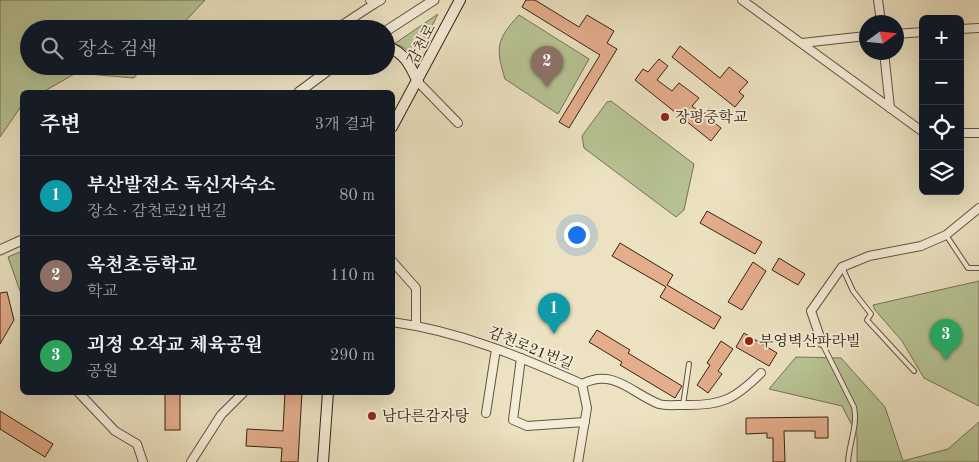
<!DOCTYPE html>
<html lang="ko">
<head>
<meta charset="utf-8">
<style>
  :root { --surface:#171b24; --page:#20242c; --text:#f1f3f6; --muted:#9ea1a6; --line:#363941; --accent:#0b8043 }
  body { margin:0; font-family:"Old Standard TT","Noto Serif KR",serif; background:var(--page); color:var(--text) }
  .controls { position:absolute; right:15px; top:15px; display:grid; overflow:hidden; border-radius:8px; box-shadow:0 5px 20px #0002 }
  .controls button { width:45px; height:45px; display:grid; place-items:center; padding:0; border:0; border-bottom:1px solid var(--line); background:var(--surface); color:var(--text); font:25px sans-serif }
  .compass { position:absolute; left:859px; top:15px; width:45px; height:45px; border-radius:50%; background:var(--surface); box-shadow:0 5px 20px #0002; rotate:75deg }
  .you { position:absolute; left:576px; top:234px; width:18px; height:18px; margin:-12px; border:4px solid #fff; border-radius:50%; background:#1a73e8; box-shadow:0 0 0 8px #1a73e833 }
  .badge { display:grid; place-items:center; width:32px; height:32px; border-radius:50%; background:var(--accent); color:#fff; font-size:16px; font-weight:700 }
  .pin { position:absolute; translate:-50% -41px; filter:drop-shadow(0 1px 2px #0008) }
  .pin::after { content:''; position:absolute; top:26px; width:18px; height:15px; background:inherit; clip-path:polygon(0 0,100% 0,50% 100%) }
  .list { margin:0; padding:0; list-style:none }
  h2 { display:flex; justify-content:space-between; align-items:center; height:65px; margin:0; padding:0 20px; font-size:21px }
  h2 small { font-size:16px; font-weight:400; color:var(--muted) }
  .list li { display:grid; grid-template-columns:32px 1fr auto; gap:15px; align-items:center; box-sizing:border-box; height:80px; padding:0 20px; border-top:1px solid var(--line) }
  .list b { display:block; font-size:19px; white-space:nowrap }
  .list p { margin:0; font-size:16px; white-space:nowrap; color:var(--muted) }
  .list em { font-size:16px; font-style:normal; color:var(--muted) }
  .icon { flex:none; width:28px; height:28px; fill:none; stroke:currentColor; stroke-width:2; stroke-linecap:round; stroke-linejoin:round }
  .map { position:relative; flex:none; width:979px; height:462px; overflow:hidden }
  .search { position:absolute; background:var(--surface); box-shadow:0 5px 20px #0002; left:20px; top:20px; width:375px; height:55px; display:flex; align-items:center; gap:12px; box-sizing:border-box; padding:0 18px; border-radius:28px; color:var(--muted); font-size:19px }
  .panel { position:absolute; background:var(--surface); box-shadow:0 5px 20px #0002; left:20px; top:90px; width:375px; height:305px; border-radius:8px }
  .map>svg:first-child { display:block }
  .green { fill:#b7c393; stroke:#777254 }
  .building { fill:#e4ad8c; stroke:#372214 }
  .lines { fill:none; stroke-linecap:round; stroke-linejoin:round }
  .service-casing { stroke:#64523f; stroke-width:6 }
  .minor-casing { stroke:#64523f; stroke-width:10 }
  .tertiary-casing { stroke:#64523f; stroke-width:11 }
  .secondary-casing { stroke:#372214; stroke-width:12 }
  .service { stroke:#f3ecd7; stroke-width:4 }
  .minor { stroke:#f3ecd7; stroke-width:8 }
  .tertiary { stroke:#f3ecd7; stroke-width:9 }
  .secondary { stroke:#f3ecd7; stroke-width:10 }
  .poi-dot { fill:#8f2418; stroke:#f3ecd7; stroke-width:2 }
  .labels { text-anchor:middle; stroke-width:4; stroke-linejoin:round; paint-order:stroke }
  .street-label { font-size:15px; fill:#372214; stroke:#f3ecd7 }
  .poi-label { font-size:15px; fill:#372214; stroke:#f3ecd7; text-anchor:start }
</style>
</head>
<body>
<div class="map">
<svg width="979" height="462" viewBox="0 0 979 462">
  <rect width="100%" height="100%" fill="#ece2c1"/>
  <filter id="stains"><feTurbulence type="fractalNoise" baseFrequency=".004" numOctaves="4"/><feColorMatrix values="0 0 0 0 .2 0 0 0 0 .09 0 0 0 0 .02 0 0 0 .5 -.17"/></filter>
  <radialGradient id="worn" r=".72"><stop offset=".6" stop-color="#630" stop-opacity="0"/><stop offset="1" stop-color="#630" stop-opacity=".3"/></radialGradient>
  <g class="green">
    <polygon points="0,0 205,0 178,29 29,29 29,66 144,66 134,78 76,73 43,92 22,92 22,105 0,137"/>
    <path d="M438,14L414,62C410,52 405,46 394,44Z"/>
    <path d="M519,15L589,59L558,114L505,79C495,47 497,39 519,15Z"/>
    <polygon points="611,101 694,164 684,210 676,217 584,148 582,136 607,102"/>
    <polygon points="22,251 22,294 21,294 8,257"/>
    <polygon points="979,281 979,406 924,378 902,341 875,310 873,305"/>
    <polygon points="796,357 841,358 885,407 903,461 948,449 979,422 979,462 857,462 857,435 842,406 769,389"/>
  </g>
  <g class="building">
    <polygon points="526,0 535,0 579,27 587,15 614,31 607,43 617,49 569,128 559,122 600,55 522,7"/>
    <polygon points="680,46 720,78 729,67 748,82 739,92 744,96 735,107 672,57"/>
    <polygon points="659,59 668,66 657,80 672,91 679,83 699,98 692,106 703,115 709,108 717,114 712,121 721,128 711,141 635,80 643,69 648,72"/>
    <polygon points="707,211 762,242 755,254 700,223"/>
    <polygon points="620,243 673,275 667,285 721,317 714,329 660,297 666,287 612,256"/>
    <polygon points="779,258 805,274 798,285 772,270"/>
    <polygon points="753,262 766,271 742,310 728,302"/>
    <polygon points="7,292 14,320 0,344 0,293"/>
    <polygon points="597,330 630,350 628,353 682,386 675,398 620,365 622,362 589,342"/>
    <polygon points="744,333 777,353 769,366 736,347"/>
    <polygon points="721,341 733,349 718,371 722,374 708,393 697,385 710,365 707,363"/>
    <rect x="165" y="392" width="15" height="38"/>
    <polygon points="285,392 302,392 298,462 281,462 282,448 246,446 247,429 283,431"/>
    <polygon points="0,411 53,444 45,457 0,429"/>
    <polygon points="828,417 828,438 815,438 815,431 784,431 785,462 773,462 773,438 767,438 767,433 746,434 746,418"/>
  </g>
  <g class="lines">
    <defs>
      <g id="service">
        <polyline points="946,235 968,268 979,268"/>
        <polyline points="842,267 853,291 871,314 867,320 914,371"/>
        <path d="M822,343L854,407C858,425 849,444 848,462"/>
        <polyline points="683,405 689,364"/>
      </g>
      <g id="minor">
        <polyline points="370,0 374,4 381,0"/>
        <polyline points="742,0 923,132"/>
        <polyline points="878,0 881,22"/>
        <polyline points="336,29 374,4"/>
        <polyline points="960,29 979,28"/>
        <polyline points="896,34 923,32"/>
        <polyline points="802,43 866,36"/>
        <polyline points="884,52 890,108"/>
        <polyline points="418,82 458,123"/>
        <polyline points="960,133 979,133"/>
        <polyline points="392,261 416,288 416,325"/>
        <path d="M392,322C459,331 521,357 582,384L587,408L578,462"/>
        <polyline points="822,343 811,311 842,267 869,256 921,246 946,235 979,208"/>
        <polyline points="521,358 513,420 527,426 585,422"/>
        <path d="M582,384C614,368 631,393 659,404C666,406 675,405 682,405C721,406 734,400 761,373"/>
        <polyline points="78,392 115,431 137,444 143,462"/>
        <polyline points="486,413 496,349"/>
        <polyline points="191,462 221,415 244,392"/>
      </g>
      <g id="tertiary">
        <polyline points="386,31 434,0"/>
        <polyline points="299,92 334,66"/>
        <polyline points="0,250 22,240"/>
      </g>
      <g id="secondary">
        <path d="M386,46C405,53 410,65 418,82"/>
        <polyline points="392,127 460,0"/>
        <polyline points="323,462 328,392"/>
      </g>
    </defs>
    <use href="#service" class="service-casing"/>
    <use href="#minor" class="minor-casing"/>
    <use href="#tertiary" class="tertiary-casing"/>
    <use href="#secondary" class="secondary-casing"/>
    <use href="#service" class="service"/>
    <use href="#minor" class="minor"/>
    <use href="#tertiary" class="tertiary"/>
    <use href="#secondary" class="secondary"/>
  </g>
  <g class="poi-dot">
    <circle cx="665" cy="117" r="5"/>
    <circle cx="749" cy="341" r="5"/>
    <circle cx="372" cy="416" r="5"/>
  </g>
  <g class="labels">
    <g class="street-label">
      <text transform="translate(421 44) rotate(-62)" y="5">감천로</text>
      <text transform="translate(531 348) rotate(22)" y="5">감천로21번길</text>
    </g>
    <g class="poi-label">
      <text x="675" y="122">장평중학교</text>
      <text x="759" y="346">부영벽산파라빌</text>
      <text x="382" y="421">남다른감자탕</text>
    </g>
  </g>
  <rect width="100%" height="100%" filter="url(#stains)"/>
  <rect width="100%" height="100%" fill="url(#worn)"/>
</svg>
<div class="controls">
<button>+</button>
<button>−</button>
<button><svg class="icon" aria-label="locate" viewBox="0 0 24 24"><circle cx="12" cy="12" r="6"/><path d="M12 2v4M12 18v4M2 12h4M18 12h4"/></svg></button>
<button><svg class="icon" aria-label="layers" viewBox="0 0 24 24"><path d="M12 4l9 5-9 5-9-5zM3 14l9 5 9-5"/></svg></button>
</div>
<svg class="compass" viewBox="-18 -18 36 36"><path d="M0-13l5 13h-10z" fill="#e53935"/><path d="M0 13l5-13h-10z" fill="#9ea1a6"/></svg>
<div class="you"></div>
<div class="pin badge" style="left:554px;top:334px;background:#0f9aa8">1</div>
<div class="pin badge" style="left:547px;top:87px;background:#8d6e63">2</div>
<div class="pin badge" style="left:946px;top:360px;background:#2e9e5b">3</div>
<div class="search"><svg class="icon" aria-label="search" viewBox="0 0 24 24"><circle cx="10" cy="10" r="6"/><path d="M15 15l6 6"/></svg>장소 검색</div>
<section class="panel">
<h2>주변<small>3개 결과</small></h2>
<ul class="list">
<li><span class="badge" style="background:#0f9aa8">1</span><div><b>부산발전소 독신자숙소</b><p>장소 · 감천로21번길</p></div><em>80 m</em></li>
<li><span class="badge" style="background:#8d6e63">2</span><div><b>옥천초등학교</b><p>학교</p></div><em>110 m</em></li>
<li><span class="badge" style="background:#2e9e5b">3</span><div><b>괴정 오작교 체육공원</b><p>공원</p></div><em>290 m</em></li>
</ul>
</section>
</div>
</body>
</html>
